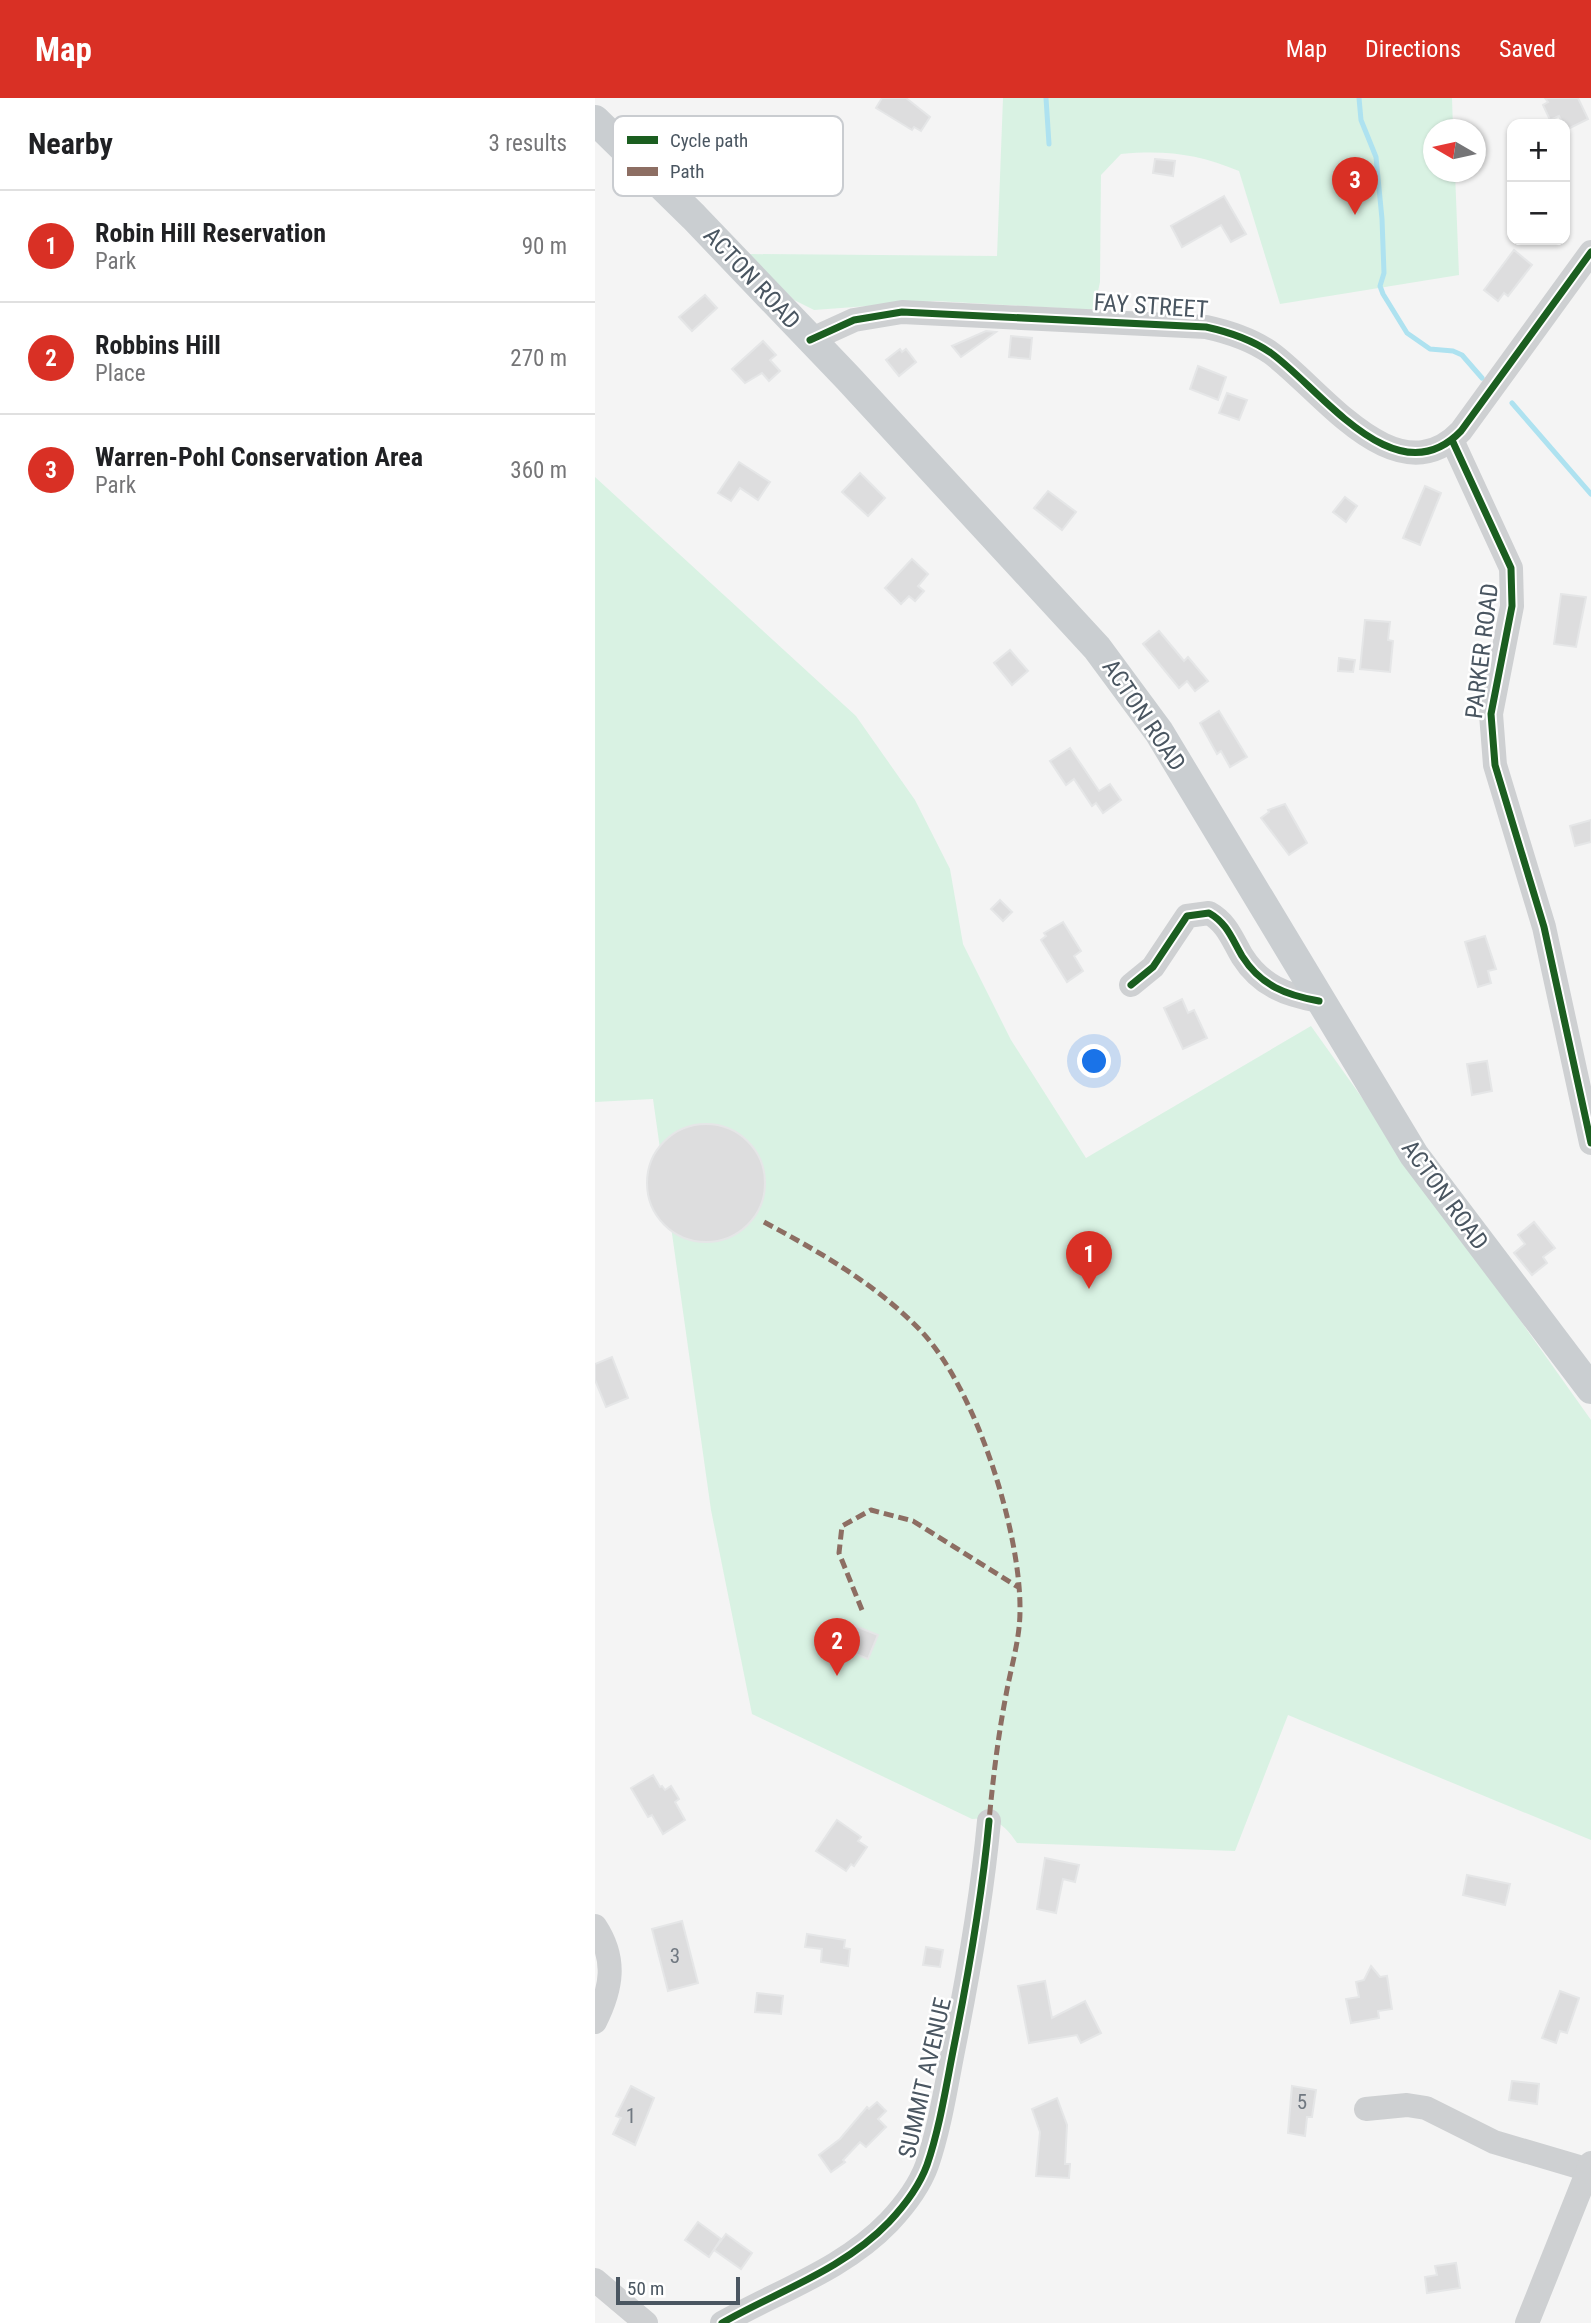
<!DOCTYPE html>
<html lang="en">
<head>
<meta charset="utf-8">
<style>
  :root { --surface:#fff; --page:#f6f6f6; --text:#202124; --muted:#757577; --line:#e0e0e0; --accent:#d93025 }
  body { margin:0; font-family:"Roboto Condensed",sans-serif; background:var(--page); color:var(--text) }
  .controls { position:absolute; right:21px; top:21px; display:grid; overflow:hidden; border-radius:14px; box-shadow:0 2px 5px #0004 }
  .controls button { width:63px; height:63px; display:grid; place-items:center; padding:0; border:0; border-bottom:2px solid var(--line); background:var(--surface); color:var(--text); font:35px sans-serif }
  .compass { position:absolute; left:828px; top:21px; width:63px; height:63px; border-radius:50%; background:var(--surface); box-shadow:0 2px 5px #0004; rotate:279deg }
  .scale { position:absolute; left:21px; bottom:18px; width:124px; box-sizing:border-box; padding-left:7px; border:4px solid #4a5661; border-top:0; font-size:19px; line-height:24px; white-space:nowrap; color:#4a5661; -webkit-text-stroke:5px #fff; paint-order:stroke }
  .you { position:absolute; left:500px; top:964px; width:24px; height:24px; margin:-18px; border:5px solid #fff; border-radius:50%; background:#1a73e8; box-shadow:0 0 0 10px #1a73e833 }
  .badge { display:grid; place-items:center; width:46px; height:46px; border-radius:50%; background:var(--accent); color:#fff; font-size:23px; font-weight:700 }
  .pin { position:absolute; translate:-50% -58px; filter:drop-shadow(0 2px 4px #0008) }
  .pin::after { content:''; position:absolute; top:37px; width:24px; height:21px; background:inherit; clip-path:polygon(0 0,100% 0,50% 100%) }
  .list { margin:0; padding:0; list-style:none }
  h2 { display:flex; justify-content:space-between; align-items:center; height:91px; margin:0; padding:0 28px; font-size:30px }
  h2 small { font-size:23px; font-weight:400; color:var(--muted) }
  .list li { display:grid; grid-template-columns:46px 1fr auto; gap:21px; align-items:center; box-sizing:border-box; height:112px; padding:0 28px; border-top:2px solid var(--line) }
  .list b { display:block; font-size:26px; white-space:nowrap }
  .list p { margin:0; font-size:23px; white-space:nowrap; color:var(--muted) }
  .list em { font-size:23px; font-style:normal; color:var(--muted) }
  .map { position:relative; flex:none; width:996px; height:2225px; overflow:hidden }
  header { display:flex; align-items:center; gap:42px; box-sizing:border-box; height:98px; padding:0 35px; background:var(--accent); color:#fff }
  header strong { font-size:33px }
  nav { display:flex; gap:38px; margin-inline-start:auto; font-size:24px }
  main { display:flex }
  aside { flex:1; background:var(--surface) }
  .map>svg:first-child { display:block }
  .green { fill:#d9f2e3 }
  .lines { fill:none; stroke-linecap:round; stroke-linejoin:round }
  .stream { stroke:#aee2f0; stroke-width:5 }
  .building { fill:#ddddde; stroke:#e5e6e7; stroke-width:2 }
  .minor { stroke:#ced0d2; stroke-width:24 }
  .major { stroke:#caced1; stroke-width:30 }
  .quiet { stroke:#8d6e63; stroke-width:5; stroke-dasharray:10 5; stroke-linecap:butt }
  .cycleway-casing { stroke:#fff; stroke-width:11 }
  .cycleway { stroke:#1b5e20; stroke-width:7 }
  .labels { text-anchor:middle; stroke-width:5; stroke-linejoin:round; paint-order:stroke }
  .number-label { font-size:21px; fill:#707881 }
  .street-label { font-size:24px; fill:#4a5661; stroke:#fff }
  .key { fill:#fff; stroke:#c9ccd0; stroke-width:2 }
  .key-label { font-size:19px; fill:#4a5661 }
</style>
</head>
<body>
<header>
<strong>Map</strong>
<nav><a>Map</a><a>Directions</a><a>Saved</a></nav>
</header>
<main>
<aside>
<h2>Nearby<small>3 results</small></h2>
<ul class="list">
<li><span class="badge">1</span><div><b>Robin Hill Reservation</b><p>Park</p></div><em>90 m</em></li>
<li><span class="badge">2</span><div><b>Robbins Hill</b><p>Place</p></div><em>270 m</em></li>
<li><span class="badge">3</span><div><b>Warren-Pohl Conservation Area</b><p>Park</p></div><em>360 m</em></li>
</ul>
</aside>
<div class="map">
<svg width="996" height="2225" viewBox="0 0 996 2225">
  <rect width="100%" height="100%" fill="#f4f4f4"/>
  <g class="green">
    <path d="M408,0H857L858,31L838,32V74H860L864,177L685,206L644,73C602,56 572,52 526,56L506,77L505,184L499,212L341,203L219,212L199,202L153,156L402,158Z"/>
    <path d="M0,379L261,618L320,702L355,771L368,846L416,942L491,1060L716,928L996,1322V1742L693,1617L640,1753L422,1745C410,1726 399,1719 377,1721L157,1616L116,1412L58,1001L0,1004Z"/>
  </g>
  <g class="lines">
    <g class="stream">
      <polyline points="451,0 454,46"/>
      <polyline points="764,0 766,22 781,59 787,121 789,175 785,188 788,196 812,235 835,251 858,253 867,257 887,280"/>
      <polyline points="917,305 996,396"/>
    </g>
  </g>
  <g class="building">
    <polygon points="287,0 311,0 335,19 326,33 319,29 317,32 281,10"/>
    <polygon points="950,0 983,0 993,21 971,32 964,18 955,22 948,7 953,4"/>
    <polygon points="560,61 580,63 578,78 558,75"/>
    <polygon points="629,98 651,136 636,144 626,127 587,149 576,128"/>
    <polygon points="919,152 937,167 913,198 909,195 903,203 889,192"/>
    <polygon points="110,197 122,210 97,233 84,219"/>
    <polygon points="391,233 401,234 366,259 357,248"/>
    <polygon points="416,238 437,240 435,261 414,259"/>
    <polygon points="168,243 181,257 175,262 185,273 174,283 167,275 150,285 137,271"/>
    <polygon points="305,251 307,254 311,251 321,264 304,278 291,262"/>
    <polygon points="603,268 631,279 623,302 595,291"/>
    <polygon points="632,295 652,302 644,322 624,315"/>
    <polygon points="144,364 175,384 163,402 145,390 136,403 123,395"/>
    <polygon points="265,375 290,400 273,418 247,394"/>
    <polygon points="830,388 846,395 825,447 808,440"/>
    <polygon points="453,393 481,414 467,432 439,410"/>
    <polygon points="750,399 762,408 751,424 738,414"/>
    <polygon points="317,461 333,476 323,488 329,493 320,503 314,498 306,506 290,490"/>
    <polygon points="966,496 991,499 981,549 959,546"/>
    <polygon points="770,522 795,524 793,542 798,543 795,574 765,571"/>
    <polygon points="564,533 589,563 593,559 613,583 600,593 592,583 584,590 548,546"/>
    <polygon points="415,552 433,573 417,587 399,565"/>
    <polygon points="744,560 760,562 758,574 743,573"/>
    <polygon points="624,613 652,659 635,669 626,653 622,656 605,625"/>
    <polygon points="475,650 504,693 515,686 526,702 508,715 501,705 497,708 479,681 471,687 455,663"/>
    <polygon points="690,706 712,745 694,757 666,720 674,714 673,712"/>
    <polygon points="996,722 996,744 980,748 975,728"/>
    <polygon points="405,802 417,814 408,823 396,811"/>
    <polygon points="468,824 486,853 479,858 488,873 472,884 446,842 451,838 449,835"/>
    <polygon points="890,838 901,871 893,873 896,885 883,889 870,844"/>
    <polygon points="587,901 593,915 599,912 612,940 588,951 569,910"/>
    <polygon points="892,963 897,993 877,997 872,966"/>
    <circle cx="111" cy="1085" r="59"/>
    <polygon points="939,1124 960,1150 948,1159 952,1165 937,1177 919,1155 930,1146 923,1137"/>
    <polygon points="17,1259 33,1300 11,1309 0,1282 0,1266"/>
    <polygon points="258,1527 283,1537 273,1561 248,1551"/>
    <polygon points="58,1677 65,1689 67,1688 70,1692 76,1688 84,1701 80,1704 90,1722 68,1736 57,1717 53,1719 36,1690"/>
    <polygon points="242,1722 266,1739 263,1743 272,1749 259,1768 256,1766 251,1773 221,1753"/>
    <polygon points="450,1760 484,1767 480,1784 468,1781 461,1815 442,1811"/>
    <polygon points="872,1777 915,1786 910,1807 868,1797"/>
    <polygon points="87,1823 103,1885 73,1893 57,1831"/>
    <polygon points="212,1836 250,1842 249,1850 255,1851 253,1868 226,1864 227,1851 210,1849"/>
    <polygon points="331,1849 348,1852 345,1869 328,1867"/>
    <polygon points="776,1868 785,1879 792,1878 797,1911 783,1913 784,1920 756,1925 751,1901 764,1899 761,1884 769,1882"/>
    <polygon points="450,1883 457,1920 490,1903 506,1935 486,1945 482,1937 434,1945 423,1888"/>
    <polygon points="965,1893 984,1900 972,1935 965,1933 961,1945 947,1940"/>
    <polygon points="162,1895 188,1898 186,1916 160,1914"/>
    <polygon points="917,1983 944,1986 942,2006 914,2002"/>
    <polygon points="36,1988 59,2000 40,2047 18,2036 26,2020 21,2018"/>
    <polygon points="697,1988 721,1992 717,2019 712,2019 710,2038 693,2035"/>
    <polygon points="462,2000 472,2027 470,2066 475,2066 474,2080 441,2078 445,2034 437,2011"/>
    <polygon points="282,2004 291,2013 283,2021 291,2029 271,2049 265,2044 248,2062 250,2064 236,2074 224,2057 245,2041 272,2009 274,2011"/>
    <polygon points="103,2124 126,2141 114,2159 90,2142"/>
    <polygon points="131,2136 157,2155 146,2171 119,2152"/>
    <polygon points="861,2165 865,2190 832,2195 830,2179 842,2177 840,2168"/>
  </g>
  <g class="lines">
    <g class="minor">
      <path d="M215,242L259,222L307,214L611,229C634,234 656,241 676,255C725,290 801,401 866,333L996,154"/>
      <polyline points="857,342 916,470 917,508 896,616 900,667 949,829 996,1045"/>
      <path d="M536,887L558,869L592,818L614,815C632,825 637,841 647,858C666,888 691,897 724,903"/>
      <path d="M0,1828C22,1861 17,1890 0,1924"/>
      <polyline points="771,2011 812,2007 831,2010 899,2044 994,2072"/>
      <polyline points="0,2182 51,2225"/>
      <path d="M127,2225C183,2193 248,2172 294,2124C310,2107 324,2089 332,2067C345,2029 351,1988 359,1948C374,1873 387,1799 394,1723"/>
      <polyline points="932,2225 996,2065"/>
    </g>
    <polyline class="major" points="0,22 99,119 253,280 502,550 564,634 819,1057 996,1291"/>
    <g class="quiet">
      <path d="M169,1124C225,1154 282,1187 326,1233C381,1291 426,1434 425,1513C425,1541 416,1569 411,1597C403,1638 398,1681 394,1723"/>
      <polyline points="267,1512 244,1455 247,1428 276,1412 318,1423 423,1489"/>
    </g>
    <defs>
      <g id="cycleway">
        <path d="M215,242L259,222L307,214L611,229C634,234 656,241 676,255C725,290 801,401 866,333L996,154"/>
        <polyline points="857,342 916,470 917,508 896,616 900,667 949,829 996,1045"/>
        <path d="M536,887L558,869L592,818L614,815C632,825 637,841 647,858C666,888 691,897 724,903"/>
        <path d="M127,2225C183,2193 248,2172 294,2124C310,2107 324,2089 332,2067C345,2029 351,1988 359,1948C374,1873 387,1799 394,1723"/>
      </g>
    </defs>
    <use href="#cycleway" class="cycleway-casing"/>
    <use href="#cycleway" class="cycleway"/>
  </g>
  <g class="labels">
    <g class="number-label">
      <text x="80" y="1865">3</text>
      <text x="707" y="2011">5</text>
      <text x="36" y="2025">1</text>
    </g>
    <g class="street-label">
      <text transform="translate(157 180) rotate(47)" y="8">ACTON ROAD</text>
      <text transform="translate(556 208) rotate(4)" y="8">FAY STREET</text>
      <text transform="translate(887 553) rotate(-83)" y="8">PARKER ROAD</text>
      <text transform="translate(549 617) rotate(56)" y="8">ACTON ROAD</text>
      <text transform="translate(850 1097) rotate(54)" y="8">ACTON ROAD</text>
      <text transform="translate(330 1980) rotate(-77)" y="8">SUMMIT AVENUE</text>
    </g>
  </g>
  <rect x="18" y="18" width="230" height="80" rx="10" class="key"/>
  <rect x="32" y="38" width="31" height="8" fill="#1b5e20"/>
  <rect x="32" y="69" width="31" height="9" fill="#8d6e63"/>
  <g class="key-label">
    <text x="75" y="49">Cycle path</text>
    <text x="75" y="80">Path</text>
  </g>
</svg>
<div class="controls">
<button>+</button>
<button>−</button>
</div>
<svg class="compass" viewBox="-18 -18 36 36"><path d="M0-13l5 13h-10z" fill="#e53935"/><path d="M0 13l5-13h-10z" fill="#757577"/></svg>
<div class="scale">50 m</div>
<div class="you"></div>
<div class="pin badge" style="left:494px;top:1191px">1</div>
<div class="pin badge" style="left:242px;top:1578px">2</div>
<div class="pin badge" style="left:760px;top:117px">3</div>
</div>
</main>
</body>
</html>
